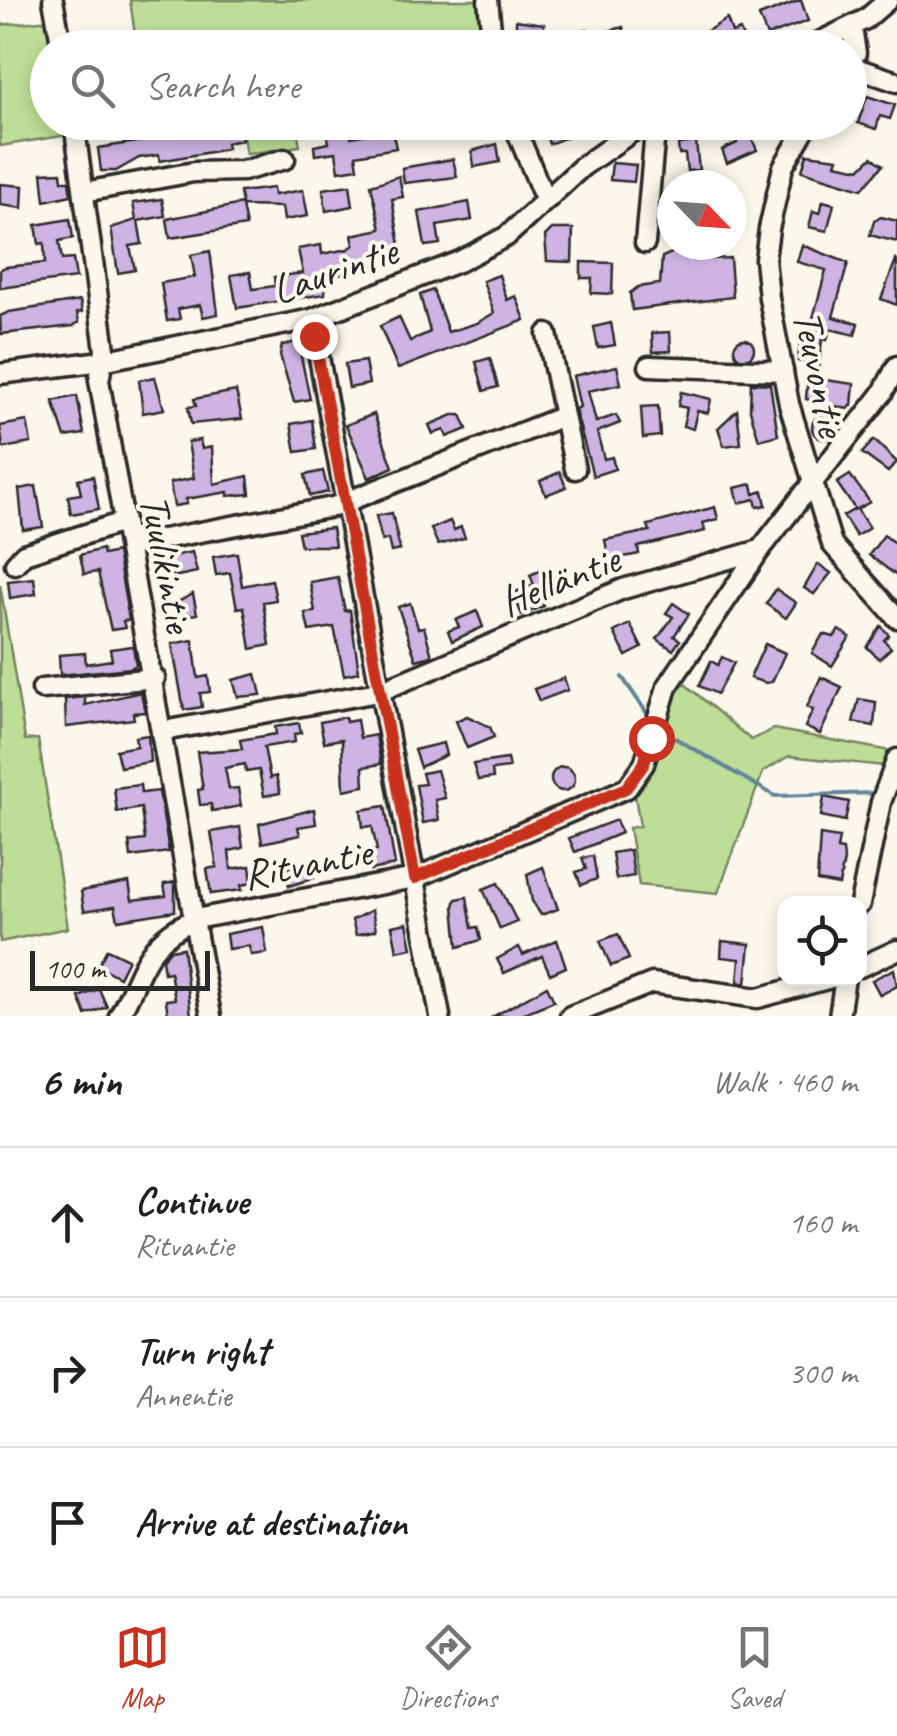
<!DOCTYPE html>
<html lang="en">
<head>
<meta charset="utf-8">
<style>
  :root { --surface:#fff; --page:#f2f2f2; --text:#202124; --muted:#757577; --line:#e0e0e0; --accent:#c8321e }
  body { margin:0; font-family:Caveat,sans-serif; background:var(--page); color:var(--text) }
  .controls { position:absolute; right:30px; bottom:30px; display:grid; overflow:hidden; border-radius:20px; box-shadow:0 5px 15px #0003 }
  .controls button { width:90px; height:90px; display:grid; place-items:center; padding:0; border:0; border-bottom:2px solid var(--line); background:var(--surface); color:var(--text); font:50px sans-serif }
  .compass { position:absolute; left:657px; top:170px; width:90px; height:90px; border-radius:50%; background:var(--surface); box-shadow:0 5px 15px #0003; rotate:115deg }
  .scale { position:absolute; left:30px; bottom:25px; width:180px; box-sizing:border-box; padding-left:10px; border:5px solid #2b2b2b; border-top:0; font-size:28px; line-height:35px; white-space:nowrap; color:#2b2b2b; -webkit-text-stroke:8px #fbf7ec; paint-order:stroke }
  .stop { position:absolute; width:30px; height:30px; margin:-22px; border:8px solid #c8321e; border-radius:50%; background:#fff }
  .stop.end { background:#c8321e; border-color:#fff; box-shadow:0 2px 10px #0008 }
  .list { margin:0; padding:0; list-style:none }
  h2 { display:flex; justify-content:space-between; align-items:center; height:130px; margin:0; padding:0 40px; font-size:42px }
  h2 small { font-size:32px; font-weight:400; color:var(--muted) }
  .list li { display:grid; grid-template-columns:65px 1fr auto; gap:30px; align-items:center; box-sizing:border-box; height:150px; padding:0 40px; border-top:2px solid var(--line) }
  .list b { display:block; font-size:38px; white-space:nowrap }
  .list p { margin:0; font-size:32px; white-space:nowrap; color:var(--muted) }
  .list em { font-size:32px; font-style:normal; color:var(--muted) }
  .icon { flex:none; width:55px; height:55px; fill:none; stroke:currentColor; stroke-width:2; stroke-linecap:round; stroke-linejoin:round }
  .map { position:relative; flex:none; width:897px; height:1016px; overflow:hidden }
  .search { position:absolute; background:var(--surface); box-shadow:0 5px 15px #0003; left:30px; right:30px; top:30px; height:110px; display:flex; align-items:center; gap:25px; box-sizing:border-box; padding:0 35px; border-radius:55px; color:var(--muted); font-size:38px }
  .sheet { height:580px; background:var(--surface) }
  nav { display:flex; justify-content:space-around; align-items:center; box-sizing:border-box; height:140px; border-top:2px solid var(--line); background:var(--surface); font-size:28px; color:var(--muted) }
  nav a { display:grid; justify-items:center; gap:5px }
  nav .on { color:var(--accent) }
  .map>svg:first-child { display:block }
  .green { fill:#bcde97; stroke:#748461; stroke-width:2.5 }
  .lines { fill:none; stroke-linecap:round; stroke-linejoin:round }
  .stream { stroke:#63849c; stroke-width:4 }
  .building { fill:#cfb4e3; stroke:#2b2b2b; stroke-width:2.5 }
  .minor-casing { stroke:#2b2b2b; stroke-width:25 }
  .minor { stroke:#fbf7ec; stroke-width:18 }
  .route { stroke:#c8321e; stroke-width:12 }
  .labels { text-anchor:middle; stroke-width:8; stroke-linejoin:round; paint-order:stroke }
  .street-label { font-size:42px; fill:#2b2b2b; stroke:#fbf7ec }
</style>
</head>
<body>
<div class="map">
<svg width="897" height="1016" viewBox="0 0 897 1016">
  <rect width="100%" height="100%" fill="#fbf7ec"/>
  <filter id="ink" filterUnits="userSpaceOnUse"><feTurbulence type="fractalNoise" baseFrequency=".01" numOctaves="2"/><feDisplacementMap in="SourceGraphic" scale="20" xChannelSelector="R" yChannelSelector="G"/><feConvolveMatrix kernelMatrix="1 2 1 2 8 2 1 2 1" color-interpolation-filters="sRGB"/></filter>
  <g filter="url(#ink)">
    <g class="green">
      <polygon points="130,0 478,0 485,47 78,48 135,35"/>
      <polygon points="50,20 54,47 48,48 48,122 66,123 68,135 0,146 0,25"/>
      <polygon points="241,123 296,123 300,146 246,154"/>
      <polygon points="0,584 25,740 38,739 68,928 0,942"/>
      <polygon points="679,679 751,740 774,729 890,751 884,766 789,756 763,772 718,893 639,885 629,828 640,826 634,790"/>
    </g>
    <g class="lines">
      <g class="stream">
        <polyline points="622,677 651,719"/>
        <polyline points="661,730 775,796 877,793"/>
      </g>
    </g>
    <g class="building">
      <polygon points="801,0 808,21 767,36 759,16"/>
      <polygon points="727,19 732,33 740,30 745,43 714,48 707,31"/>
      <polygon points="516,20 544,24 544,40 516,40"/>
      <polygon points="623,27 627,44 580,48 576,32 587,29 589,36"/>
      <polygon points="867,96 895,105 890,119 880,116 876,129 858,123"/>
      <polygon points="349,122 351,137 392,130 396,148 356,155 358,168 339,171 336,152 315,155 314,146 329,143 326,124"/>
      <polygon points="541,122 574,122 578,133 549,144"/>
      <polygon points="746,125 757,150 727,163 722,150 737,143 732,131"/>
      <polygon points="239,126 242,140 226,143 227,149 160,161 159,155 139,158 116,171 101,171 98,148"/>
      <polygon points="696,142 699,170 687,171 685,154 679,154 678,144"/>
      <polygon points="497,144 500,162 474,167 472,151"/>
      <polygon points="807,154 838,158 836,164 860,169 872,157 883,165 862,189 802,171"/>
      <polygon points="453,159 457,177 404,183 402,168"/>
      <polygon points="612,163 636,165 634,182 610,180"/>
      <polygon points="61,172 62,181 69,181 71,195 45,201 42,173"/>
      <polygon points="399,176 403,197 392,199 401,251 370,256 373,268 326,276 325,294 237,308 231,275 250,272 253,289 275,286 274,277 303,273 298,249 321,245 322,254 348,249 354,245 352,235 381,229 371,185"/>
      <polygon points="0,184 23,186 22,208 0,205"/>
      <polygon points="350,185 353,206 326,211 323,189"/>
      <polygon points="273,188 274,195 303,190 308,216 284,220 282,207 242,206 246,226 170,238 167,219 242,204 240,192"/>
      <polygon points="162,199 165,216 138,221 142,244 130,246 135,270 118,273 111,228 136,220 133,203"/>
      <polygon points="823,201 834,204 827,231 809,227 813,211 820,213"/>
      <polygon points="469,202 472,220 437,226 440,244 425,246 419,212"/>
      <polygon points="881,217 897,221 897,242 870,235 874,221"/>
      <polygon points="70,219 73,238 59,241 62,260 73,259 76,278 0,288 0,270 5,267 45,263 44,243 39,244 36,225"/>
      <polygon points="552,229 573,229 572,262 547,261 545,236"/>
      <polygon points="802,245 848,263 833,317 858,323 855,335 830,329 827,340 822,339 818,379 854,384 852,405 848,409 806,399 809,362 798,361 800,343 806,344 826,270 797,262"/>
      <polygon points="210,251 218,314 203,317 200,305 178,309 180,319 167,321 161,283 195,277 191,255"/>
      <polygon points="674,252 694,255 694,260 730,258 733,297 632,310 630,293 638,287 660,284 662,257"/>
      <polygon points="896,260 897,261 897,305 881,299"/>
      <polygon points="581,262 613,263 612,294 591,293 592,278 581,278"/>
      <polygon points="499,275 507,300 516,296 525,320 398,369 380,326 399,317 410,341 430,332 420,295 433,290 448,332 477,323 494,313 483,281"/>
      <polygon points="80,301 82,312 77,313 79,322 73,326 1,334 0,316 9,312"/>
      <polygon points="611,323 615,345 598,348 594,327"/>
      <polygon points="670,332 671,351 653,352 652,333"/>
      <circle cx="744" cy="349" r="10"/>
      <polygon points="298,342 310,399 294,402 280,355 282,345"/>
      <polygon points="490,358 498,387 484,391 476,362"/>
      <polygon points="365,361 369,384 349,388 345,364"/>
      <polygon points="617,366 621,384 588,391 596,422 616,415 620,423 597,432 604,459 612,457 615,469 593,476 575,409 580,407 573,376"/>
      <polygon points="155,377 164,409 143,413 139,380"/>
      <polygon points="751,383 770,384 778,435 759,440 750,410"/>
      <polygon points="236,391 242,419 191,424 188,407 196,406 194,399"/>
      <polygon points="681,392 711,399 708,413 697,411 693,429 683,426 687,408 678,406"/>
      <polygon points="77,396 84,434 65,437 53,401"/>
      <polygon points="658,406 660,436 643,438 641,407"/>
      <polygon points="737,410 741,444 724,446 718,428"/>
      <polygon points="374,414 393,467 369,478 346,425"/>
      <polygon points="453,415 461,415 467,429 447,437 444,430 433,434 429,425"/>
      <circle cx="824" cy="427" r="12"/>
      <polygon points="312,420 316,449 296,452 291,424"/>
      <polygon points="27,421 31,443 3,448 0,426"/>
      <polygon points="200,440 202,449 212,447 214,484 248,476 250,494 228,496 228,492 186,499 187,504 174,506 170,483 194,478 188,442"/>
      <polygon points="874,440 897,462 888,472 862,453"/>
      <polygon points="323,471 328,492 310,496 305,475"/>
      <polygon points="560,472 566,487 546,495 540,481"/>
      <polygon points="850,475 870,502 857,509 869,528 856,536 843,516 855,509 837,483"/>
      <polygon points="93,476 99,509 71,514 68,496 81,494 78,479"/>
      <polygon points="752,484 754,494 763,491 766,505 757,507 755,499 739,503 735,488"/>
      <polygon points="36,486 43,527 23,530 19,489"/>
      <polygon points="715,507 718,519 703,523 705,531 638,547 639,554 609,560 605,540 650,531 648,525"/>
      <polygon points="392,513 400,550 391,552 388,539 382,541 376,516"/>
      <polygon points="450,521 454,530 461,527 465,538 438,545 431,529"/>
      <polygon points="332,528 335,546 301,546 298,532"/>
      <polygon points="884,535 897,545 897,576 869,555"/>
      <polygon points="102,549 103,555 117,552 129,620 123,621 125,628 111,630 98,572 84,574 80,555"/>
      <polygon points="192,552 197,572 173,577 168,557"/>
      <polygon points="237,553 242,586 272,580 276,600 263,602 270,645 251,649 244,607 237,608 230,573 216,575 213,557"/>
      <polygon points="818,564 831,573 814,594 804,588"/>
      <polygon points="551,566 560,588 540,596 544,606 522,615 513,593 534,585 530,575"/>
      <polygon points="338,577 345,611 350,610 359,672 344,675 334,627 309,631 305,613 315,612 310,582"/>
      <polygon points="34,578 36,594 10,598 8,581"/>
      <polygon points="776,589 796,603 786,618 766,604"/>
      <polygon points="193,594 197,614 179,617 176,603"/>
      <polygon points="410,603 418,628 424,627 432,656 416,660 398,607"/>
      <polygon points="673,603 689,614 674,636 680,640 673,650 657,639 673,617 666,613"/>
      <polygon points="477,611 483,627 452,641 448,631 459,627 456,620"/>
      <polygon points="630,624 642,648 626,656 614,632"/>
      <polygon points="881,626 889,635 884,640 891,648 879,659 867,647"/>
      <polygon points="839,630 850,637 832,666 812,653 823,634 834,637"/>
      <polygon points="193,640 198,678 208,676 210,692 200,693 202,707 184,710 172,644"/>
      <polygon points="765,644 785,653 772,682 766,683 750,678"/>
      <polygon points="133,646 136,665 131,668 60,675 59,655 85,653 86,664 112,660 110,649"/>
      <polygon points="722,657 734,663 717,694 699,686 711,661 718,665"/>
      <polygon points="256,674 261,695 238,697 233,680"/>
      <polygon points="821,677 842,687 820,734 805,727 813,710 807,707"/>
      <polygon points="564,678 568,690 539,701 534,689"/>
      <polygon points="141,692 145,712 133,713 134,719 66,727 65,699 85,697 85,705"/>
      <polygon points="859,699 876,702 874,726 853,722"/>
      <polygon points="467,716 490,727 494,737 467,748 456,721"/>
      <polygon points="345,717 346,722 357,720 360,738 376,735 381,764 363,767 364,786 344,790 342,739 324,742 320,722"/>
      <polygon points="299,723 301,733 294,734 295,742 264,747 270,778 276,776 280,793 264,796 259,770 246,772 245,764 225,768 229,789 238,788 241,806 212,811 211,804 200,805 198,790 203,789 197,752 242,749 240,740 276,734 275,727"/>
      <polygon points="148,735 150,762 120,767 116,750 137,746 135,737"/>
      <polygon points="443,743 446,755 420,767 414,750"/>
      <polygon points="507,759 509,768 492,770 493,778 478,780 473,764"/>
      <circle cx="563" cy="779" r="12"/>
      <polygon points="437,770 445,798 435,800 439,820 423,823 416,785 425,784 422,773"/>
      <polygon points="140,785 141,793 159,791 169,852 131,857 129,842 145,840 141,808 117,812 114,788"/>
      <polygon points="824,797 849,802 845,821 821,816"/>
      <polygon points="385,806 395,865 370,870 367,852 377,850 372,826 363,827 361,810"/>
      <polygon points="314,809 316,824 298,827 300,835 262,843 259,824"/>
      <polygon points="616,820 621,833 575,852 569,838"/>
      <polygon points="240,827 243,848 229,851 231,869 250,866 252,883 241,885 242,890 211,894 207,869 217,867 211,832"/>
      <polygon points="820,835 839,838 837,849 843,850 844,860 839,885 817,881"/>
      <polygon points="630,850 634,876 616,879 612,853"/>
      <polygon points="593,856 597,879 581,885 576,872 586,869 582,858"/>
      <polygon points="297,864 299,869 310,866 314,878 289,886 286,868"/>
      <polygon points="543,867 558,909 541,915 532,901 527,874"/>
      <polygon points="129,882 132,900 166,896 164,884 175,882 175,911 118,920 115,906 84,911 81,891"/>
      <polygon points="498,883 517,922 500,929 483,889"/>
      <polygon points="467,897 472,928 478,927 481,940 458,947 454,906 456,899"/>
      <polygon points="372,910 376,930 356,935 352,920"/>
      <polygon points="407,923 412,948 397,951 392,926"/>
      <polygon points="263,927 267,953 251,955 249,946 228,949 226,934"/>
      <polygon points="618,934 629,959 611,966 600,941"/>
      <polygon points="557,940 566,967 550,974 542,956 504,973 497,959 519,947 523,955"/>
      <polygon points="722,941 750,944 746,984 738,982 740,959 721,957"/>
      <polygon points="183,948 191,1016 168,1016 166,1000 175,999 170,972 164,973 162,959 170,950"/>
      <polygon points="107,949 128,959 119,977 98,966"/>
      <polygon points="894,969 897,986 880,995 872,980"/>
      <polygon points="547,986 554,1001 517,1016 494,1016"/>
      <polygon points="99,989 107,1007 86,1015 79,997"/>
    </g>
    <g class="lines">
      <defs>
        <g id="minor">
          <polyline points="53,0 62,48"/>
          <polyline points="488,0 493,48"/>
          <polyline points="807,48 866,19 888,0"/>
          <polyline points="850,62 856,53 852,28"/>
          <polyline points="850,66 897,82"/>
          <polyline points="74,122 105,350 99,380 211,1016"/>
          <polyline points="513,122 541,190 549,198"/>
          <polyline points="809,122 783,167 769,229 765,259 769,298 789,404 832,544 897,618"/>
          <polyline points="84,192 194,172 243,171 285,159"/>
          <polyline points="645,243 655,131 650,122"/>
          <polyline points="312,319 440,1016"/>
          <polyline points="547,334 575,469"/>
          <polyline points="649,366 783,371"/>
          <polyline points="0,374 102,361 312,319 460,261 507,236 583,166 646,122"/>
          <polyline points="131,545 333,507 561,417"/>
          <polyline points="15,564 24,554 123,522"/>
          <polyline points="42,689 155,678"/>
          <polyline points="163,731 378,692 623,589 760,550 882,394 897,366"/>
          <polyline points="860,904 881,802 897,759"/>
          <polyline points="860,967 897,950"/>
          <path d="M119,1016C144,971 143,942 195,919L415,878L627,788L644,764L667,687L760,550"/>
          <polyline points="570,1016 652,983 758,998 831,978"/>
          <polyline points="839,1016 845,978"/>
        </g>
      </defs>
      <use href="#minor" class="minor-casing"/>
      <use href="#minor" class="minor"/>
    </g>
  </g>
  <g class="lines" filter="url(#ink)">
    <polyline class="route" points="314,336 415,878 626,788 644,764 651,738"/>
  </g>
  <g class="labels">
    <g class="street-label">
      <text transform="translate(334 269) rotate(-19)" y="15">Laurintie</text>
      <text transform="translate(821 373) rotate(78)" y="15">Teuvontie</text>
      <text transform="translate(168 563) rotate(79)" y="15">Tuulikintie</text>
      <text transform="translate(559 579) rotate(-22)" y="15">Helläntie</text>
      <text transform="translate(307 862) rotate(-11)" y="15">Ritvantie</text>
    </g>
  </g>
</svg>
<div class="controls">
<button><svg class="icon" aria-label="locate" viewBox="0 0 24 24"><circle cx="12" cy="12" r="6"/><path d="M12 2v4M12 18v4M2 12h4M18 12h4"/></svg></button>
</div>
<svg class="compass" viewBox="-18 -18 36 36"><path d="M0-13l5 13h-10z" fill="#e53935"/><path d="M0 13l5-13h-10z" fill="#757577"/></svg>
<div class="scale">100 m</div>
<div class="stop" style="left:651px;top:738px"></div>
<div class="stop end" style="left:314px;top:336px"></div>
<div class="search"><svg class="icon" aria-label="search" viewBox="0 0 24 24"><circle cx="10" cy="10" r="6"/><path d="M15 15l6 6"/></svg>Search here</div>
</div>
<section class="sheet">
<h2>6 min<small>Walk · 460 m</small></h2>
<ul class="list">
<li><svg class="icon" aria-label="ahead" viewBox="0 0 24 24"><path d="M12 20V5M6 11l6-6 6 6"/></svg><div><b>Continue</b><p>Ritvantie</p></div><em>160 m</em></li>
<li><svg class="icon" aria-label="right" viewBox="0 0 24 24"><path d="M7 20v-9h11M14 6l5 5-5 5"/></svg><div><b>Turn right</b><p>Annentie</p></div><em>300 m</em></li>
<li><svg class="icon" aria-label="arrive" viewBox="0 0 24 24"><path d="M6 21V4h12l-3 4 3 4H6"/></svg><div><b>Arrive at destination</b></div></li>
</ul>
</section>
<nav>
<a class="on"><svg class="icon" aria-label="map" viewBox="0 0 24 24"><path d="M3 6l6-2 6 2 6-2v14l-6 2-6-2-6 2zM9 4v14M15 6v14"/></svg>Map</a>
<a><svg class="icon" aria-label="directions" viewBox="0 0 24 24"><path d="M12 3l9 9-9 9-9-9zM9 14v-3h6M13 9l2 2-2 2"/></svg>Directions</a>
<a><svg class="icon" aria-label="saved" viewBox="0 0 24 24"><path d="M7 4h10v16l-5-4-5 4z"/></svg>Saved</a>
</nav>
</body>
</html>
